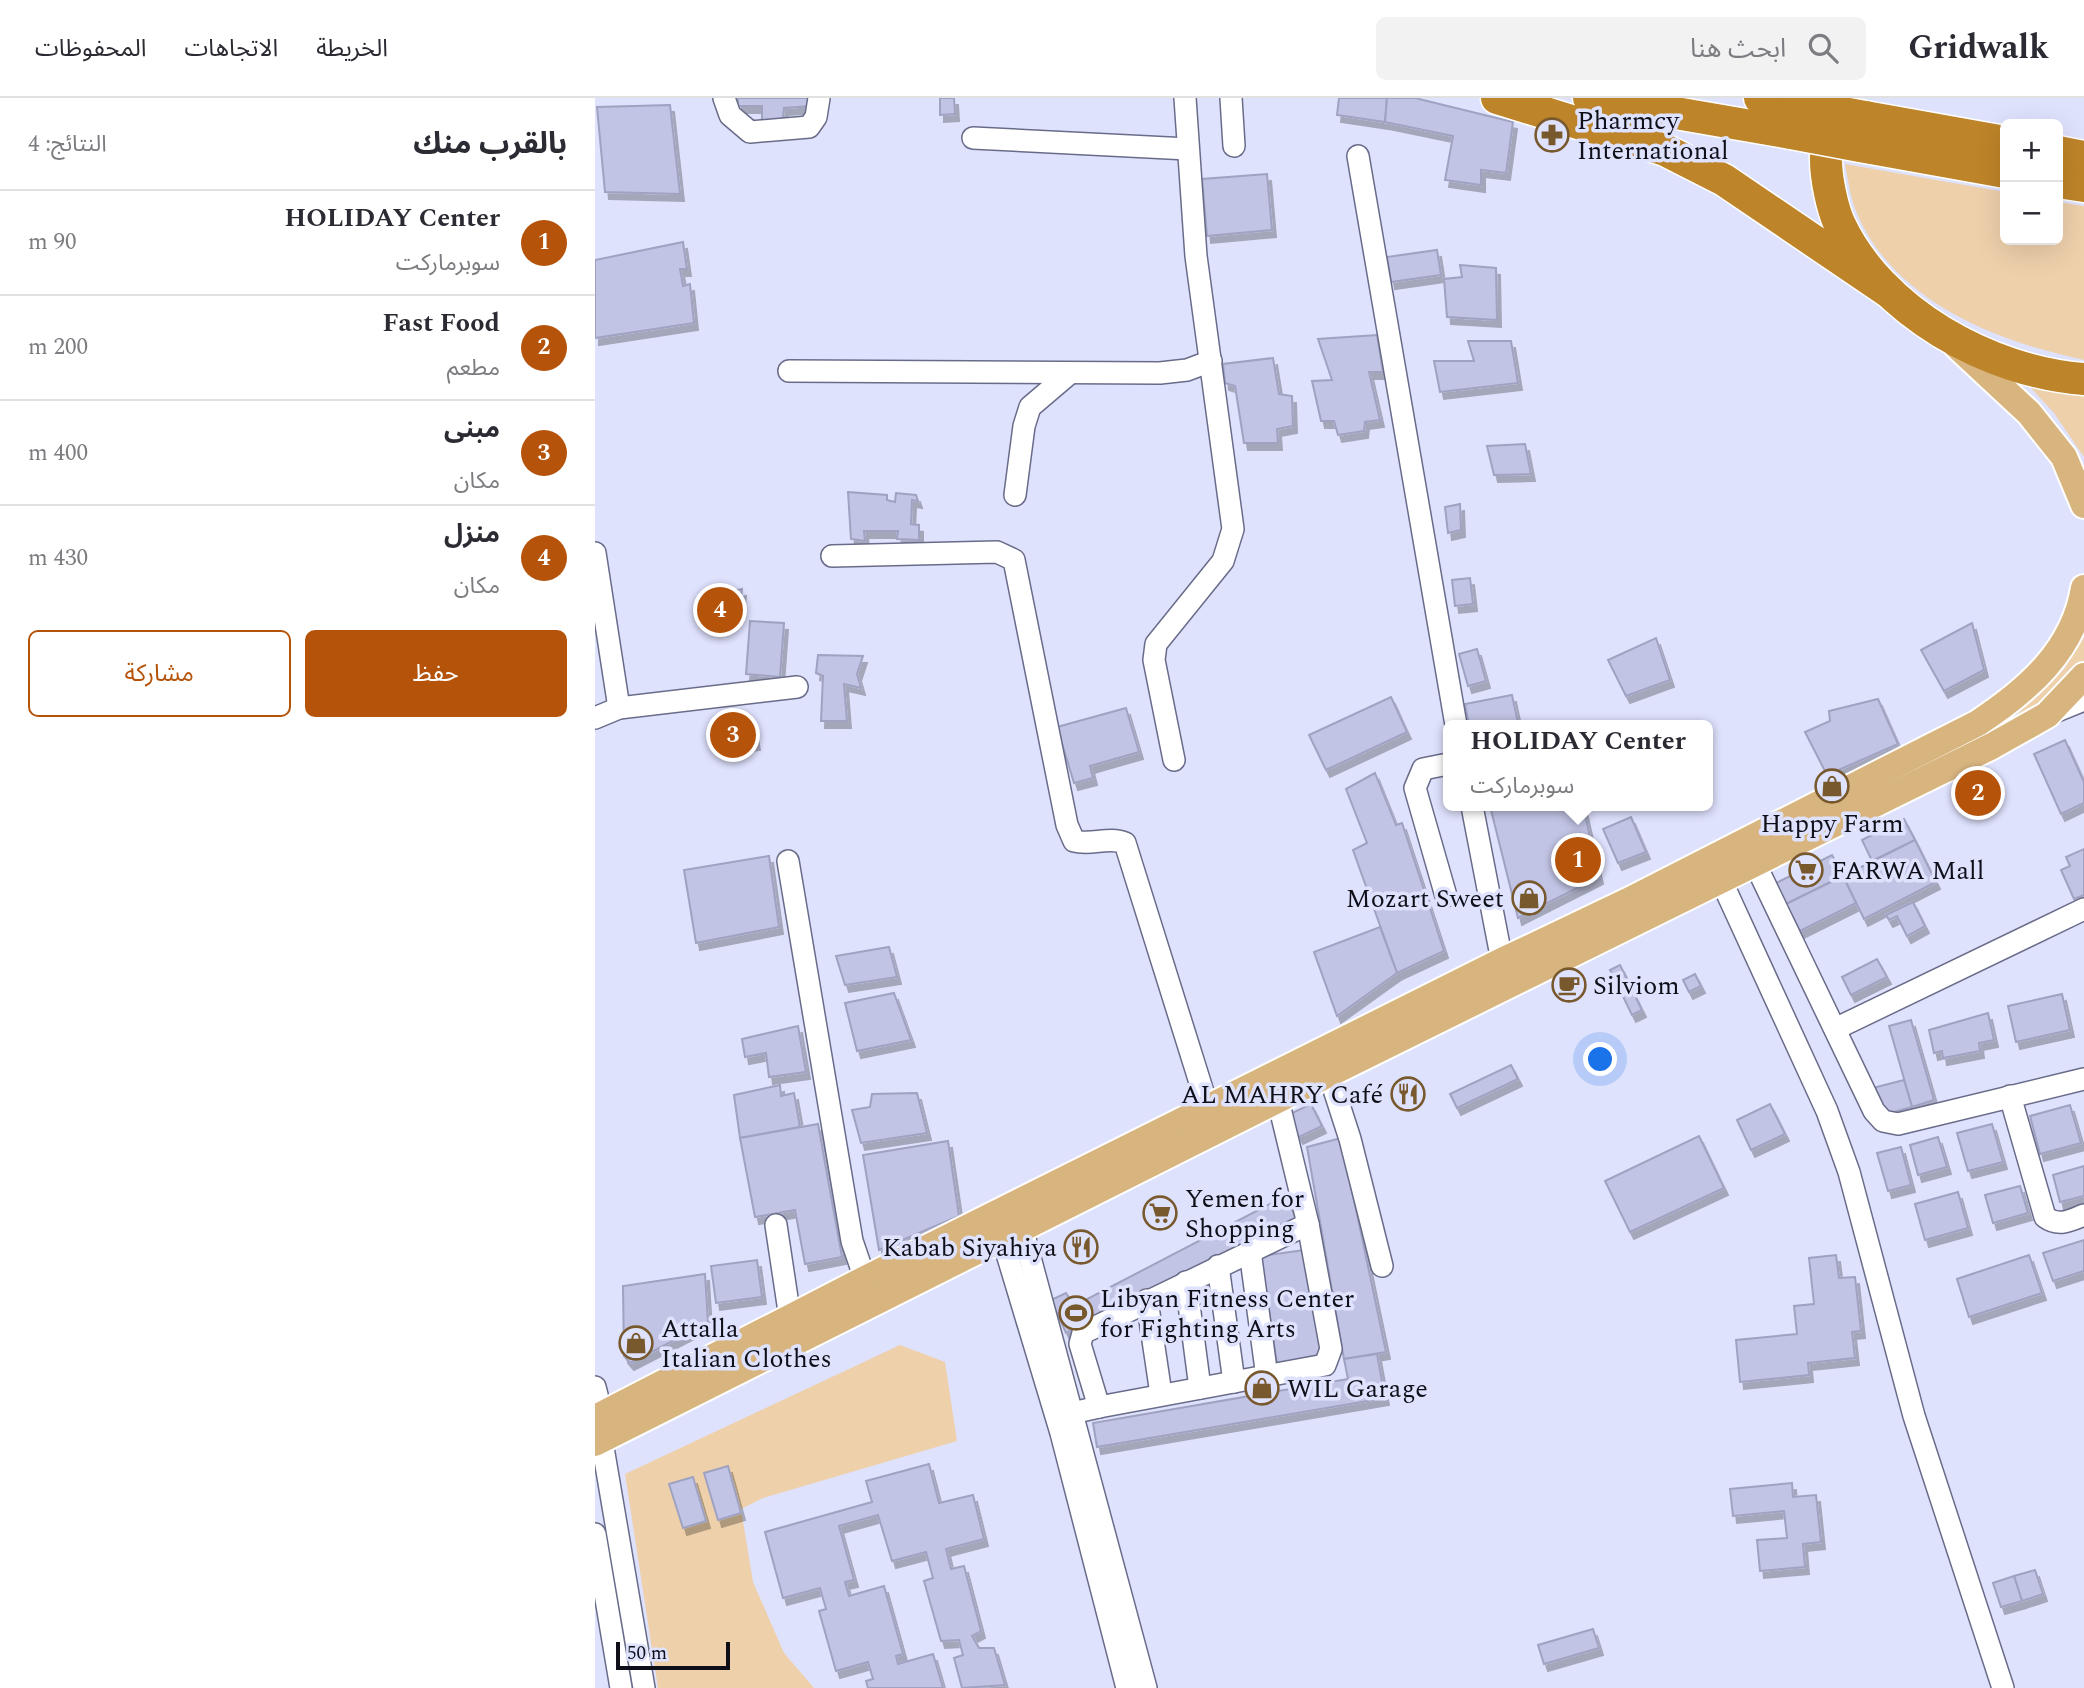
<!DOCTYPE html>
<html lang="ar">
<head>
<meta charset="utf-8">
<style>
  :root { --surface:#fff; --page:#f2f2f3; --text:#2b2b33; --muted:#7c7c81; --line:#e1e1e2; --accent:#b45309 }
  body { margin:0; font-family:Spectral,"Noto Sans Arabic",serif; background:var(--page); color:var(--text); direction:rtl }
  .controls { position:absolute; right:21px; top:21px; display:grid; overflow:hidden; border-radius:10px; box-shadow:0 7px 28px #0002 }
  .controls button { width:63px; height:63px; display:grid; place-items:center; padding:0; border:0; border-bottom:2px solid var(--line); background:var(--surface); color:var(--text); font:35px sans-serif }
  .scale { position:absolute; left:21px; bottom:18px; width:114px; box-sizing:border-box; padding-left:7px; border:4px solid #0f0f1a; border-top:0; font-size:19px; line-height:24px; white-space:nowrap; color:#0f0f1a; -webkit-text-stroke:5px #dfe2fd; paint-order:stroke }
  .you { position:absolute; left:1006px; top:962px; width:24px; height:24px; margin:-18px; border:5px solid #fff; border-radius:50%; background:#1a73e8; box-shadow:0 0 0 10px #1a73e833 }
  .badge { display:grid; place-items:center; width:46px; height:46px; border-radius:50%; background:var(--accent); color:#fff; font-size:23px; font-weight:700 }
  .pin { position:absolute; translate:-50% -50%; border:4px solid #fff; box-shadow:0 2px 7px #0006 }
  .popup { position:absolute; left:848px; top:622px; width:270px; height:91px; box-sizing:border-box; display:grid; place-content:center; border-radius:10px; background:var(--surface); filter:drop-shadow(0 2px 5px #0005); font-size:23px; white-space:nowrap; color:var(--muted) }
  .popup b { font-size:26px; color:var(--text) }
  .popup::after { content:''; position:absolute; left:50%; top:100%; margin-left:-14px; border:14px solid transparent; border-top-color:var(--surface) }
  .list { margin:0; padding:0; list-style:none }
  h2 { display:flex; justify-content:space-between; align-items:center; height:91px; margin:0; padding:0 28px; font-size:30px }
  h2 small { font-size:23px; font-weight:400; color:var(--muted) }
  .list li { display:grid; grid-template-columns:46px 1fr auto; gap:21px; align-items:center; box-sizing:border-box; height:105px; padding:0 28px; border-top:2px solid var(--line) }
  .list b { display:block; font-size:26px; white-space:nowrap }
  .list p { margin:0; font-size:23px; white-space:nowrap; color:var(--muted) }
  .list em { font-size:23px; font-style:normal; color:var(--muted) }
  .actions { display:flex; gap:14px; padding:21px 28px }
  .actions a { flex:1; padding:16px 0; border:2px solid var(--accent); border-radius:10px; text-align:center; font-size:24px; color:var(--accent) }
  .actions .main { background:var(--accent); color:#fff }
  .icon { flex:none; width:38px; height:38px; fill:none; stroke:currentColor; stroke-width:2; stroke-linecap:round; stroke-linejoin:round }
  .map { position:relative; flex:none; width:1489px; height:1590px; overflow:hidden; direction:ltr }
  header { display:flex; align-items:center; gap:42px; box-sizing:border-box; height:98px; padding:0 35px; background:var(--surface); border-bottom:2px solid var(--line) }
  header strong { font-size:33px }
  nav { display:flex; gap:38px; margin-inline-start:auto; font-size:24px }
  .search { width:490px; height:63px; background:var(--page); display:flex; align-items:center; gap:18px; box-sizing:border-box; padding:0 24px; border-radius:10px; color:var(--muted); font-size:26px }
  main { display:flex }
  aside { flex:1; background:var(--surface) }
  .map>svg:first-child { display:block }
  .grass { fill:#eed0ab }
  .building { fill:#c1c4e4; stroke:#9fa2c1; stroke-width:2; filter:url(#shadow) }
  .lines { fill:none; stroke-linecap:round; stroke-linejoin:round }
  .minor-casing { stroke:#696c89; stroke-width:24 }
  .major-casing { stroke:#fff; stroke-width:30 }
  .highway-casing { stroke:#fff; stroke-width:35 }
  .minor { stroke:#fff; stroke-width:21 }
  .major { stroke:#d8b57f; stroke-width:26 }
  .highway { stroke:#be8429; stroke-width:32 }
  .highway-bridge-casing { stroke:#fff; stroke-width:35; stroke-linecap:butt }
  .highway-bridge { stroke:#be8429; stroke-width:32 }
  .labels { text-anchor:middle; stroke-width:7; stroke-linejoin:round; paint-order:stroke }
  .poi-label { font-size:26px; fill:#0f0f1a; stroke:#dfe2fd; text-anchor:start }
</style>
</head>
<body>
<header>
<strong>Gridwalk</strong>
<div class="search"><svg class="icon" aria-label="search" viewBox="0 0 24 24"><circle cx="10" cy="10" r="6"/><path d="M15 15l6 6"/></svg>ابحث هنا</div>
<nav><a>الخريطة</a><a>الاتجاهات</a><a>المحفوظات</a></nav>
</header>
<main>
<div class="map">
<svg width="1489" height="1590" viewBox="0 0 1489 1590">
  <defs>
    <filter id="shadow"><feDropShadow dx="4" dy="7" stdDeviation="0" flood-color="#0004"/></filter>
  </defs>
  <rect width="100%" height="100%" fill="#dfe2fd"/>
  <g class="grass">
    <path d="M1250,66L1410,94V142H1463V104L1489,108V262C1400,243 1298,203 1261,113C1255,98 1253,81 1250,66Z"/>
    <polygon points="1423,276 1489,293 1489,359 1459,315"/>
    <polygon points="1489,539 1489,566 1465,592 1408,630 1469,571"/>
    <polygon points="305,1247 350,1264 362,1343 168,1400 146,1411 158,1484 189,1555 219,1590 63,1590 30,1376"/>
  </g>
  <g class="building">
    <polygon points="143,0 217,0 217,8 189,10 187,27 167,27 167,8 143,8"/>
    <polygon points="345,0 359,0 360,16 345,17"/>
    <polygon points="744,0 792,0 790,24 742,17"/>
    <polygon points="792,0 820,0 918,24 911,75 886,72 886,87 850,82 858,38 790,24"/>
    <polygon points="75,7 85,96 10,94 2,9"/>
    <polygon points="672,76 677,132 612,138 607,81"/>
    <polygon points="88,144 92,171 85,171 88,188 95,186 99,225 0,240 0,162"/>
    <polygon points="842,152 846,177 796,184 792,159"/>
    <polygon points="865,167 901,170 902,222 852,219 849,181 867,179"/>
    <polygon points="782,237 788,274 774,274 785,322 770,324 769,333 743,337 739,323 726,323 717,283 737,282 723,241"/>
    <polygon points="873,243 916,243 923,285 845,294 839,263 879,263"/>
    <polygon points="678,260 684,296 697,298 698,328 682,331 683,345 649,345 640,288 630,285 628,266"/>
    <polygon points="930,346 936,376 899,377 892,348"/>
    <polygon points="253,394 292,397 292,402 300,404 301,395 321,397 323,403 317,402 316,426 324,427 324,442 302,441 303,433 269,433 270,443 256,441"/>
    <polygon points="865,406 866,432 853,435 850,409"/>
    <polygon points="875,480 878,506 860,508 857,482"/>
    <polygon points="147,491 144,517 138,518 135,524 108,526 105,500"/>
    <polygon points="155,523 189,525 185,579 151,576"/>
    <polygon points="1377,525 1389,572 1349,593 1326,552"/>
    <polygon points="1061,540 1075,582 1031,598 1013,562"/>
    <polygon points="882,551 891,583 873,588 864,556"/>
    <polygon points="223,557 268,558 262,576 266,590 249,586 252,623 226,623 228,578 221,575"/>
    <polygon points="917,597 923,625 874,627 870,606"/>
    <polygon points="796,599 812,634 731,672 714,637"/>
    <polygon points="1283,601 1303,646 1232,677 1210,634 1235,623 1234,613"/>
    <polygon points="531,610 544,654 495,668 498,680 479,685 462,629"/>
    <polygon points="157,624 161,645 118,650 114,628"/>
    <polygon points="1470,642 1489,684 1489,705 1466,716 1439,656"/>
    <polygon points="780,675 801,727 807,725 849,853 802,875 758,752 772,745 751,691"/>
    <polygon points="895,708 988,708 1004,779 923,820"/>
    <polygon points="1036,719 1051,754 1023,765 1008,731"/>
    <polygon points="1309,721 1320,742 1277,763 1267,742"/>
    <polygon points="1320,742 1341,784 1269,821 1248,778"/>
    <polygon points="1489,751 1489,797 1479,801 1466,772 1475,768 1471,759"/>
    <polygon points="1237,757 1248,778 1191,806 1181,785"/>
    <polygon points="174,758 184,829 101,845 89,772"/>
    <polygon points="1248,778 1261,805 1205,833 1191,806"/>
    <polygon points="1318,804 1330,828 1312,838 1302,818 1294,822 1291,817"/>
    <polygon points="785,829 802,875 742,918 719,854"/>
    <polygon points="294,849 302,879 250,887 241,858"/>
    <polygon points="1282,861 1292,879 1256,897 1247,879"/>
    <polygon points="1025,867 1047,912 1037,917 1015,872"/>
    <polygon points="1100,876 1106,888 1094,894 1088,882"/>
    <polygon points="299,895 316,942 262,953 250,905"/>
    <polygon points="1467,896 1475,932 1421,944 1413,908"/>
    <polygon points="1393,915 1399,942 1384,945 1385,953 1348,960 1347,953 1339,955 1334,932"/>
    <polygon points="1316,922 1339,1002 1317,1009 1294,928"/>
    <polygon points="203,928 211,974 174,979 171,955 150,959 147,941"/>
    <polygon points="916,967 923,981 862,1010 855,996"/>
    <polygon points="1309,982 1317,1009 1288,1017 1278,990"/>
    <polygon points="185,987 186,998 199,995 205,1029 145,1040 139,997"/>
    <polygon points="322,995 332,1035 266,1045 257,1012 275,1009 277,996"/>
    <polygon points="716,1006 727,1028 704,1039 693,1017"/>
    <polygon points="1175,1006 1190,1036 1156,1052 1142,1022"/>
    <polygon points="1475,1007 1486,1045 1445,1056 1435,1018"/>
    <polygon points="223,1026 247,1159 210,1166 200,1112 160,1119 145,1040"/>
    <polygon points="1397,1026 1408,1064 1373,1073 1362,1035"/>
    <polygon points="1104,1038 1129,1090 1035,1134 1010,1083"/>
    <polygon points="1343,1039 1352,1069 1323,1077 1315,1047"/>
    <polygon points="746,1040 791,1254 749,1261 712,1049"/>
    <polygon points="353,1043 364,1118 284,1152 268,1057"/>
    <polygon points="1306,1049 1316,1087 1293,1093 1282,1055"/>
    <polygon points="1489,1068 1489,1098 1465,1104 1458,1077"/>
    <polygon points="1425,1088 1433,1115 1398,1125 1390,1097"/>
    <polygon points="1363,1094 1373,1130 1330,1142 1320,1106"/>
    <polygon points="692,1097 701,1122 471,1235 456,1202 471,1195 479,1208"/>
    <polygon points="1489,1142 1489,1173 1458,1183 1448,1155"/>
    <polygon points="717,1151 733,1259 682,1266 666,1158"/>
    <polygon points="1241,1157 1244,1180 1260,1179 1266,1233 1257,1234 1260,1260 1213,1265 1214,1277 1145,1284 1141,1242 1202,1236 1199,1208 1219,1206 1214,1160"/>
    <polygon points="1434,1157 1447,1195 1374,1219 1362,1181"/>
    <polygon points="162,1162 167,1199 121,1205 116,1168"/>
    <polygon points="110,1176 113,1225 35,1265 29,1258 28,1188"/>
    <polygon points="782,1256 790,1300 502,1349 498,1325 753,1281 749,1261"/>
    <polygon points="334,1366 344,1405 378,1397 389,1441 351,1451 356,1471 369,1468 386,1533 377,1538 384,1550 399,1550 410,1587 367,1590 359,1560 368,1557 364,1542 346,1543 329,1483 338,1480 331,1454 297,1463 283,1417 244,1428 259,1482 250,1484 254,1498 289,1488 308,1556 301,1558 303,1566 338,1556 348,1590 273,1590 271,1583 278,1581 273,1564 241,1573 224,1513 231,1511 225,1490 188,1500 170,1434 277,1404 271,1383"/>
    <polygon points="133,1368 146,1415 123,1422 109,1375"/>
    <polygon points="98,1379 111,1423 88,1430 74,1386"/>
    <polygon points="1197,1385 1198,1399 1221,1397 1226,1444 1208,1446 1210,1469 1165,1473 1162,1442 1192,1440 1189,1413 1138,1418 1135,1391"/>
    <polygon points="1440,1472 1448,1496 1427,1503 1419,1478"/>
    <polygon points="1419,1478 1427,1503 1406,1509 1398,1485"/>
    <polygon points="998,1531 1004,1550 949,1566 943,1547"/>
  </g>
  <g class="lines">
    <defs>
      <g id="minor">
        <polyline points="129,0 135,17 155,34 214,29 221,19 224,0"/>
        <polyline points="636,0 639,48"/>
        <polyline points="378,40 593,51"/>
        <polyline points="763,58 861,627"/>
        <polyline points="194,273 565,275 592,272 616,263"/>
        <polyline points="420,397 429,328 435,309 475,275"/>
        <polyline points="0,455 24,610"/>
        <path d="M237,458L402,454L419,462L472,727L479,743C496,748 514,738 530,745L613,1010"/>
        <polyline points="1457,615 1489,602"/>
        <polyline points="0,620 24,610 202,589"/>
        <polyline points="579,662 559,562 561,546 628,463 638,431 601,158 590,0"/>
        <polyline points="877,708 907,863"/>
        <polyline points="1154,753 1279,1013 1288,1023 1303,1026 1489,981"/>
        <polyline points="193,763 257,1143 270,1181"/>
        <polyline points="1120,769 1232,1013 1254,1074 1319,1318 1408,1590"/>
        <polyline points="851,798 820,690 828,671 853,666"/>
        <polyline points="1240,931 1489,811"/>
        <polyline points="734,976 755,1041 787,1168"/>
        <path d="M1415,998L1450,1119C1464,1129 1474,1123 1489,1117"/>
        <polyline points="423,1115 551,1590"/>
        <polyline points="403,1126 466,1335 532,1590"/>
        <polyline points="181,1127 195,1220"/>
        <polyline points="655,1153 672,1279"/>
        <polyline points="623,1168 639,1284"/>
        <polyline points="591,1184 605,1290"/>
        <polyline points="552,1202 566,1296"/>
        <polyline points="0,1289 7,1317"/>
        <polyline points="504,1309 730,1267 736,1251 713,1126"/>
        <polyline points="477,1315 504,1309 485,1246 488,1235 713,1126 683,1002"/>
        <polyline points="4,1326 49,1590"/>
        <polyline points="0,1436 26,1590"/>
      </g>
      <g id="major">
        <polyline points="1362,248 1434,315 1469,359 1489,407"/>
        <path d="M0,1320L270,1181L907,863L1033,803L1383,625C1433,592 1479,552 1489,490"/>
        <polyline points="0,1345 734,976 1397,648 1452,617 1489,578"/>
      </g>
      <g id="highway">
        <polyline points="902,0 1070,52 1129,82 1294,194"/>
        <polyline points="994,0 1196,35"/>
        <polyline points="1165,0 1199,6"/>
        <path d="M1238,15C1235,30 1230,47 1231,62C1231,80 1237,109 1244,125C1285,214 1394,274 1489,281"/>
        <polyline points="1270,19 1410,44"/>
        <polyline points="1265,48 1410,74"/>
        <polyline points="1463,54 1489,59"/>
        <polyline points="1463,84 1489,88"/>
      </g>
    </defs>
    <use href="#minor" class="minor-casing"/>
    <use href="#major" class="major-casing"/>
    <use href="#highway" class="highway-casing"/>
    <use href="#minor" class="minor"/>
    <use href="#major" class="major"/>
    <use href="#highway" class="highway"/>
    <defs>
      <g id="highway-bridge">
        <polyline points="1199,6 1270,19"/>
        <polyline points="1196,35 1265,48"/>
      </g>
    </defs>
    <use href="#highway-bridge" class="highway-bridge-casing"/>
    <use href="#highway-bridge" class="highway-bridge"/>
  </g>
  <defs>
    <symbol id="pharmacy-ring" viewBox="-11 -11 22 22"><circle r="9.5" fill="#dfe2fd" stroke="#78592e" stroke-width="1.5"/><path d="M-2-6h4v4h4v4h-4v4h-4v-4h-4v-4h4Z" fill="#78592e"/></symbol>
    <symbol id="shop-ring" viewBox="-11 -11 22 22"><circle r="9.5" fill="#dfe2fd" stroke="#78592e" stroke-width="1.5"/><path d="M-5-2.5h2.3a2.7 3.5 0 0 1 5.4 0H5L5.5 6h-11ZM-1.5-2.5h3a1.5 2.3 0 0 0-3 0Z" fill="#78592e"/></symbol>
    <symbol id="supermarket-ring" viewBox="-11 -11 22 22"><circle r="9.5" fill="#dfe2fd" stroke="#78592e" stroke-width="1.5"/><path d="M-6-5.5h2.5l.6 2H6L4.5 2H-2.5L-4.4-4H-6ZM-1.5 3.2a1.3 1.3 0 1 0 .1 0ZM3 3.2a1.3 1.3 0 1 0 .1 0Z" fill="#78592e"/></symbol>
    <symbol id="cafe-ring" viewBox="-11 -11 22 22"><circle r="9.5" fill="#dfe2fd" stroke="#78592e" stroke-width="1.5"/><path d="M-5.5-4.5H6V0H3Q3 3.5 0 3.5H-2.5Q-5.5 3.5-5.5 0ZM3-3.2v2h1.7v-2ZM-6 4.5H4V6H-6Z" fill="#78592e"/></symbol>
    <symbol id="restaurant-ring" viewBox="-11 -11 22 22"><circle r="9.5" fill="#dfe2fd" stroke="#78592e" stroke-width="1.5"/><path d="M-5-6h1v4h1v-4h1v4h1v-4h1v5L-1.5 .5V6h-2V.5L-5-1ZM5-6V6H3V1.5H1.5Q1.5-4 5-6Z" fill="#78592e"/></symbol>
    <symbol id="stadium-ring" viewBox="-11 -11 22 22"><circle r="9.5" fill="#dfe2fd" stroke="#78592e" stroke-width="1.5"/><path d="M0-5a6.5 5 0 1 0 0 10a6.5 5 0 1 0 0-10ZM-3.5-1.8h7v3.6h-7Z" fill="#78592e"/></symbol>
  </defs>
  <g fill-rule="evenodd">
    <use href="#pharmacy-ring" x="938" y="18" width="38" height="38"/>
    <use href="#shop-ring" x="1218" y="669" width="38" height="38"/>
    <use href="#supermarket-ring" x="1192" y="753" width="38" height="38"/>
    <use href="#shop-ring" x="915" y="781" width="38" height="38"/>
    <use href="#cafe-ring" x="955" y="868" width="38" height="38"/>
    <use href="#restaurant-ring" x="794" y="977" width="38" height="38"/>
    <use href="#supermarket-ring" x="546" y="1096" width="38" height="38"/>
    <use href="#restaurant-ring" x="467" y="1130" width="38" height="38"/>
    <use href="#stadium-ring" x="462" y="1196" width="38" height="38"/>
    <use href="#shop-ring" x="22" y="1226" width="38" height="38"/>
    <use href="#shop-ring" x="648" y="1271" width="38" height="38"/>
  </g>
  <g class="labels">
    <g class="poi-label">
      <text x="982" y="31">Pharmcy<tspan x="982" dy="30">International</tspan></text>
      <text x="1237" y="734" text-anchor="middle">Happy Farm</text>
      <text x="1236" y="781">FARWA Mall</text>
      <text x="909" y="809" text-anchor="end">Mozart Sweet</text>
      <text x="998" y="896">Silviom</text>
      <text x="788" y="1005" text-anchor="end">AL MAHRY Café</text>
      <text x="590" y="1109">Yemen for<tspan x="590" dy="30">Shopping</tspan></text>
      <text x="462" y="1158" text-anchor="end">Kabab Siyahiya</text>
      <text x="505" y="1209">Libyan Fitness Center<tspan x="505" dy="30">for Fighting Arts</tspan></text>
      <text x="66" y="1239">Attalla<tspan x="66" dy="30">Italian Clothes</tspan></text>
      <text x="692" y="1299">WIL Garage</text>
    </g>
  </g>
</svg>
<div class="controls">
<button>+</button>
<button>−</button>
</div>
<div class="scale">50 m</div>
<div class="you"></div>
<div class="pin badge" style="left:983px;top:762px">1</div>
<div class="popup"><b>HOLIDAY Center</b>سوبرماركت</div>
<div class="pin badge" style="left:1383px;top:695px">2</div>
<div class="pin badge" style="left:138px;top:637px">3</div>
<div class="pin badge" style="left:125px;top:512px">4</div>
</div>
<aside>
<h2>بالقرب منك<small>النتائج: 4</small></h2>
<ul class="list">
<li><span class="badge">1</span><div><b>HOLIDAY Center</b><p>سوبرماركت</p></div><em>90 m</em></li>
<li><span class="badge">2</span><div><b>Fast Food</b><p>مطعم</p></div><em>200 m</em></li>
<li><span class="badge">3</span><div><b>مبنى</b><p>مكان</p></div><em>400 m</em></li>
<li><span class="badge">4</span><div><b>منزل</b><p>مكان</p></div><em>430 m</em></li>
</ul>
<div class="actions"><a class="main">حفظ</a><a>مشاركة</a></div>
</aside>
</main>
</body>
</html>
